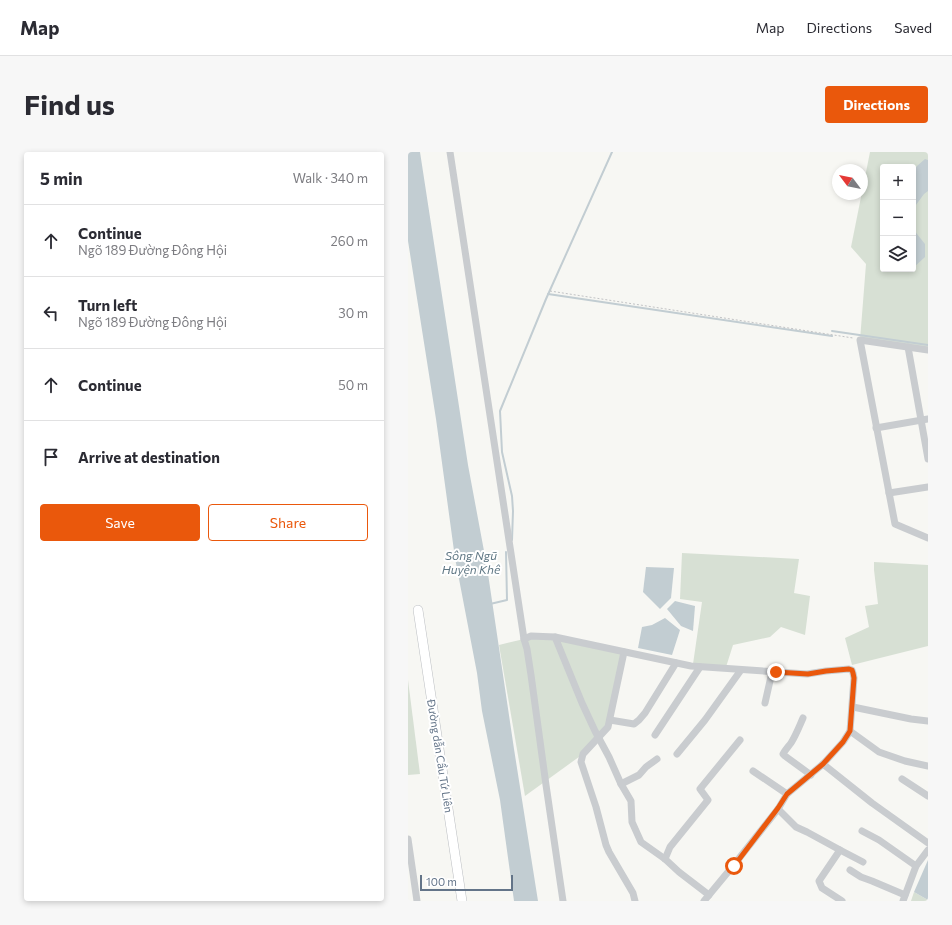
<!DOCTYPE html>
<html lang="en">
<head>
<meta charset="utf-8">
<style>
  :root { --surface:#fff; --page:#f7f7f7; --text:#2b2b33; --muted:#7c7c81; --line:#e1e1e2; --accent:#ea580c }
  body { margin:0; font-family:Commissioner,sans-serif; background:var(--page); color:var(--text) }
  .controls { position:absolute; right:12px; top:12px; display:grid; overflow:hidden; border-radius:4px; box-shadow:0 2px 6px #0003 }
  .controls button { width:36px; height:36px; display:grid; place-items:center; padding:0; border:0; border-bottom:1px solid var(--line); background:var(--surface); color:var(--text); font:20px sans-serif }
  .compass { position:absolute; left:424px; top:12px; width:36px; height:36px; border-radius:50%; background:var(--surface); box-shadow:0 2px 6px #0003; rotate:302deg }
  .scale { position:absolute; left:12px; bottom:10px; width:93px; box-sizing:border-box; padding-left:4px; border:2px solid #637488; border-top:0; font-size:11px; line-height:14px; white-space:nowrap; color:#637488; -webkit-text-stroke:3px #fff; paint-order:stroke }
  .stop { position:absolute; width:12px; height:12px; margin:-9px; border:3px solid #ea580c; border-radius:50%; background:#fff }
  .stop.end { background:#ea580c; border-color:#fff; box-shadow:0 1px 4px #0008 }
  .list { margin:0; padding:0; list-style:none }
  h2 { display:flex; justify-content:space-between; align-items:center; height:52px; margin:0; padding:0 16px; font-size:17px }
  h2 small { font-size:13px; font-weight:400; color:var(--muted) }
  .list li { display:grid; grid-template-columns:26px 1fr auto; gap:12px; align-items:center; box-sizing:border-box; height:72px; padding:0 16px; border-top:1px solid var(--line) }
  .list b { display:block; font-size:15px; white-space:nowrap }
  .list p { margin:0; font-size:13px; white-space:nowrap; color:var(--muted) }
  .list em { font-size:13px; font-style:normal; color:var(--muted) }
  .actions { display:flex; gap:8px; padding:12px 16px }
  .actions a { flex:1; padding:9px 0; border:1px solid var(--accent); border-radius:4px; text-align:center; font-size:14px; color:var(--accent) }
  .actions .main { background:var(--accent); color:#fff }
  .icon { flex:none; width:22px; height:22px; fill:none; stroke:currentColor; stroke-width:2; stroke-linecap:round; stroke-linejoin:round }
  .map { position:relative; flex:none; width:520px; height:749px; overflow:hidden; border-radius:4px }
  header { display:flex; align-items:center; gap:24px; box-sizing:border-box; height:56px; padding:0 20px; background:var(--surface); border-bottom:1px solid var(--line) }
  header strong { font-size:19px }
  nav { display:flex; gap:22px; margin-inline-start:auto; font-size:14px }
  .intro { display:flex; align-items:center; justify-content:space-between; box-sizing:border-box; height:96px; padding:0 24px }
  h1 { margin:0; font-size:28px }
  .button { padding:10px 18px; border-radius:4px; background:var(--accent); color:#fff; font-size:14px; font-weight:700 }
  main { display:flex; gap:24px; padding:0 24px }
  aside { flex:1; background:var(--surface); border-radius:4px; box-shadow:0 2px 6px #0003 }
  .map>svg:first-child { display:block }
  .green { fill:#d7e0d4; fill-rule:evenodd }
  .water { fill:#c2cdd2 }
  .lines { fill:none; stroke-linecap:round; stroke-linejoin:round }
  .stream { stroke:#c2cdd2; stroke-width:2 }
  .major-casing { stroke:#bbbec2; stroke-width:10 }
  .path { stroke:#c2c3c5; stroke-width:1; stroke-dasharray:2 2; stroke-linecap:butt }
  .minor { stroke:#c9cccf; stroke-width:7 }
  .major { stroke:#fff; stroke-width:9 }
  .route { stroke:#ea580c; stroke-width:5 }
  .labels { text-anchor:middle; stroke-width:4; stroke-linejoin:round; paint-order:stroke }
  .street-label { font-size:11px; fill:#637488; stroke:#fff }
  .water-label { font-size:12px; font-style:italic; fill:#5f7784; stroke:#fff }
</style>
</head>
<body>
<header>
<strong>Map</strong>
<nav><a>Map</a><a>Directions</a><a>Saved</a></nav>
</header>
<div class="intro"><h1>Find us</h1><a class="button">Directions</a></div>
<main>
<aside>
<h2>5 min<small>Walk · 340 m</small></h2>
<ul class="list">
<li><svg class="icon" aria-label="ahead" viewBox="0 0 24 24"><path d="M12 20V5M6 11l6-6 6 6"/></svg><div><b>Continue</b><p>Ngõ 189 Đường Đông Hội</p></div><em>260 m</em></li>
<li><svg class="icon" aria-label="left" viewBox="0 0 24 24"><path d="M17 20v-9H6M10 6l-5 5 5 5"/></svg><div><b>Turn left</b><p>Ngõ 189 Đường Đông Hội</p></div><em>30 m</em></li>
<li><svg class="icon" aria-label="ahead" viewBox="0 0 24 24"><path d="M12 20V5M6 11l6-6 6 6"/></svg><div><b>Continue</b></div><em>50 m</em></li>
<li><svg class="icon" aria-label="arrive" viewBox="0 0 24 24"><path d="M6 21V4h12l-3 4 3 4H6"/></svg><div><b>Arrive at destination</b></div></li>
</ul>
<div class="actions"><a class="main">Save</a><a>Share</a></div>
</aside>
<div class="map">
<svg width="520" height="749" viewBox="0 0 520 749">
  <rect width="100%" height="100%" fill="#f7f7f3"/>
  <g class="green">
    <path d="M462,0H520V198L452,188L458,112L443,95ZM475,15H505V117H475Z"/>
    <polygon points="274,401 391,407 386,441 402,444 397,483 373,475 362,485 325,493 318,515 285,512 294,450 272,447"/>
    <polygon points="466,410 520,413 520,494 444,513 437,486 461,475 457,454 470,452 466,418"/>
    <polygon points="147,485 216,500 202,568 175,602 117,644 91,493 116,487"/>
    <polygon points="0,528 12,622 0,623"/>
    <polygon points="506,740 520,748 520,749 503,749"/>
  </g>
  <g class="water">
    <polygon points="0,0 12,0 60,313 79,415 106,597 130,749 106,749 92,648 74,559 69,521 47,406 28,267 0,89"/>
    <polygon points="517,7 520,8 520,39 516,42 505,57 505,20 509,14"/>
    <polygon points="505,77 517,92 517,105 505,116"/>
    <polygon points="238,415 266,416 263,446 252,457 235,440"/>
    <polygon points="267,449 287,454 285,479 273,474 259,457"/>
    <polygon points="257,466 272,478 264,503 230,496 234,475 244,473"/>
    <polygon points="520,708 520,748 506,740"/>
  </g>
  <g class="lines">
    <g class="stream">
      <polyline points="140,142 424,184"/>
      <polyline points="424,179 520,193"/>
      <polyline points="104,388 105,359 104,344 94,300 92,259 138,147 204,0"/>
      <polyline points="82,452 99,448 98,400"/>
    </g>
    <defs>
      <polyline id="major" points="10,458 54,749"/>
    </defs>
    <use href="#major" class="major-casing"/>
    <polyline class="path" points="142,139 445,186"/>
    <g class="minor">
      <polyline points="42,0 116,487"/>
      <polyline points="500,195 520,307"/>
      <polyline points="520,198 452,188 487,372 520,386"/>
      <polyline points="468,276 520,267"/>
      <polyline points="481,341 520,335"/>
      <polyline points="147,485 174,551 187,579 201,605 213,632 223,649 224,670 233,690 257,707 271,720 301,743"/>
      <polyline points="216,500 200,575 175,602 173,610 188,655 198,693 201,700 225,741 227,749"/>
      <polyline points="357,551 364,520"/>
      <polyline points="445,555 503,567 520,569"/>
      <path d="M395,566C391,575 388,583 383,591C380,595 377,598 375,602L377,604L403,623"/>
      <polyline points="202,568 226,572 231,568 237,561 268,511"/>
      <polyline points="442,579 471,600 497,609 520,614"/>
      <polyline points="247,583 292,515"/>
      <polyline points="269,602 297,568 333,518"/>
      <polyline points="415,612 464,651 520,691"/>
      <polyline points="345,619 379,642"/>
      <polyline points="494,627 520,644"/>
      <polyline points="213,632 231,623 238,615 249,607"/>
      <polyline points="370,657 388,675 399,680 432,698 411,729 414,736 434,749"/>
      <polyline points="454,679 471,688 508,714"/>
      <polyline points="0,687 9,749"/>
      <polyline points="432,698 455,710"/>
      <polyline points="257,707 262,695 300,648 292,637 332,588"/>
      <polyline points="442,718 453,725 464,729 497,743"/>
      <polyline points="155,749 138,633 123,523 119,497 116,487 123,484 147,485 283,514 399,522 418,519 441,517 444,518 445,521 446,526 442,579 435,590 415,612 379,642 370,657 325,714 296,749"/>
      <polyline points="495,749 508,714 520,698"/>
    </g>
    <use href="#major" class="major"/>
  </g>
  <g class="lines">
    <polyline class="route" points="326,714 370,656 379,642 415,612 435,590 442,579 446,526 445,521 444,518 441,517 418,519 400,522 368,520"/>
  </g>
  <g class="labels">
    <g class="street-label">
      <text transform="translate(32 604) rotate(81)" y="4">Đường dẫn Cầu Tứ Liên</text>
    </g>
    <g class="water-label">
      <text x="63" y="408">Sông Ngũ<tspan x="63" dy="14">Huyện Khê</tspan></text>
    </g>
  </g>
</svg>
<div class="controls">
<button>+</button>
<button>−</button>
<button><svg class="icon" aria-label="layers" viewBox="0 0 24 24"><path d="M12 4l9 5-9 5-9-5zM3 14l9 5 9-5"/></svg></button>
</div>
<svg class="compass" viewBox="-18 -18 36 36"><path d="M0-13l5 13h-10z" fill="#e53935"/><path d="M0 13l5-13h-10z" fill="#7c7c81"/></svg>
<div class="scale">100 m</div>
<div class="stop" style="left:326px;top:714px"></div>
<div class="stop end" style="left:368px;top:520px"></div>
</div>
</main>
</body>
</html>
